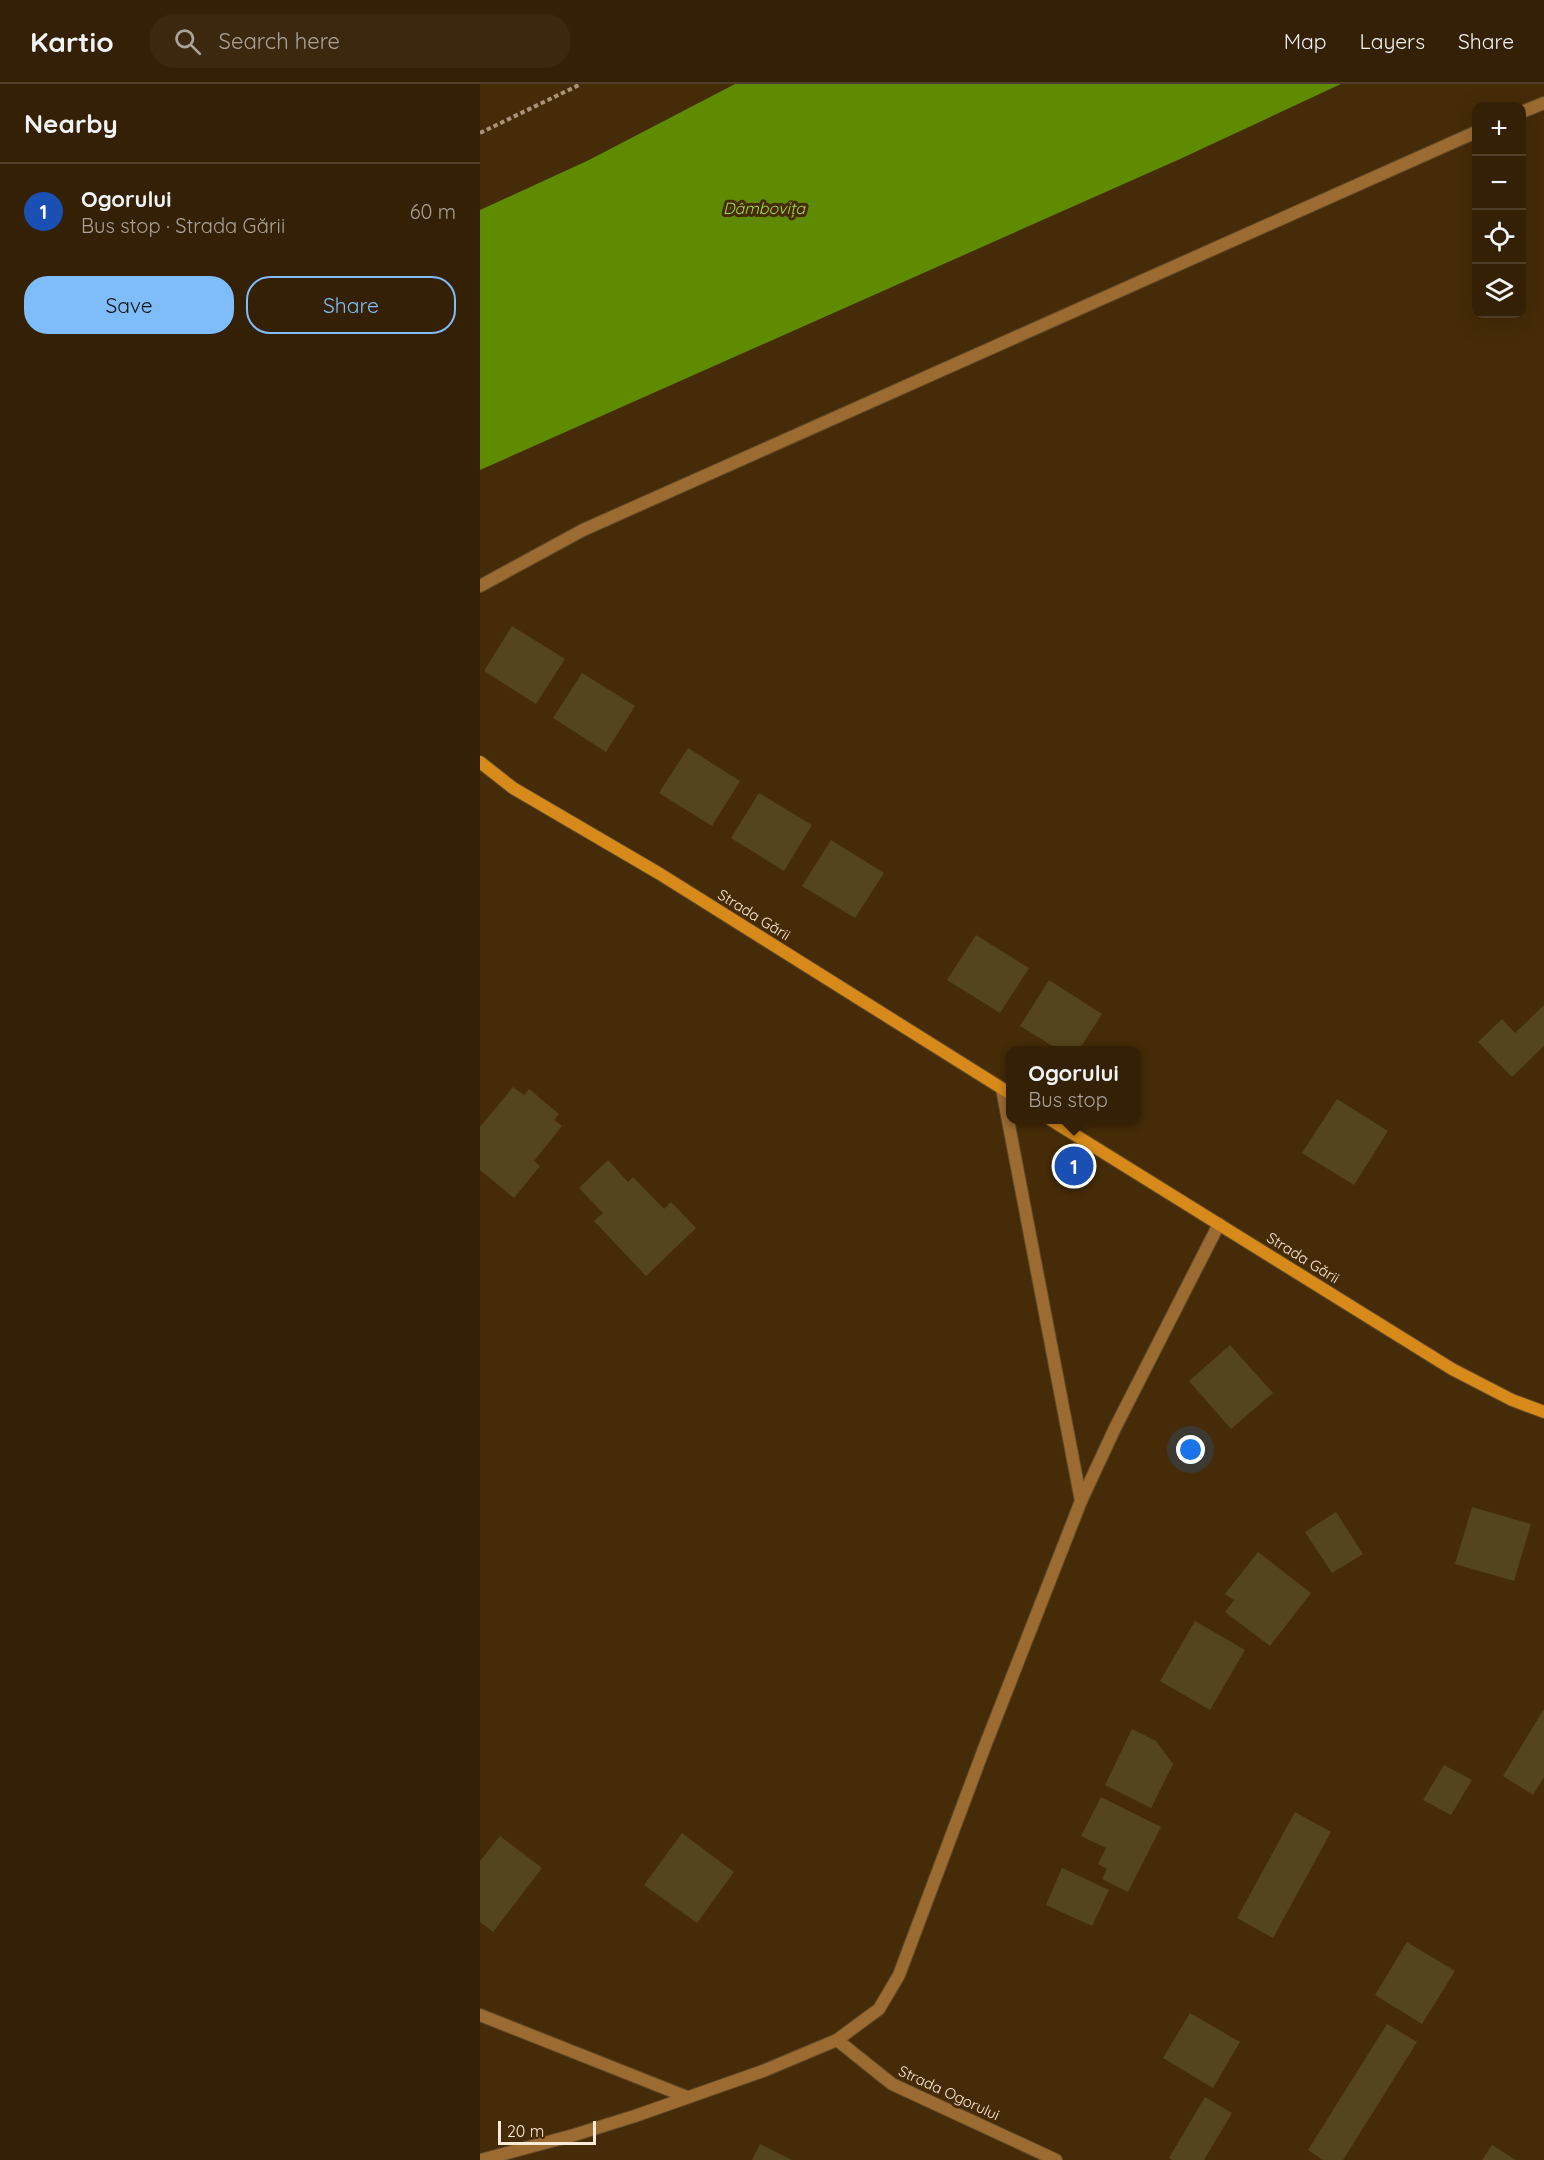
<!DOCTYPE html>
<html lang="en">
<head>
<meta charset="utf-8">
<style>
  :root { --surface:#342005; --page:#3c280f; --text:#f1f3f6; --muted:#a9a39a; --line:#4e3e27; --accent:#7fbdfa }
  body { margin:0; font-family:Quicksand,sans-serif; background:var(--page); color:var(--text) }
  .controls { position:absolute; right:18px; top:18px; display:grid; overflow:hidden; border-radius:12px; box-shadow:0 6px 24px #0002 }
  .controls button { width:54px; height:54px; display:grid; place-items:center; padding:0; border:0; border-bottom:2px solid var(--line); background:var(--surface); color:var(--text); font:30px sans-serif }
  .scale { position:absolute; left:18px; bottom:15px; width:98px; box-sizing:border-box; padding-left:6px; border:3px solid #fcead8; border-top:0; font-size:16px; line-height:21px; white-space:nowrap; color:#fcead8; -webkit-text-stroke:4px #452b07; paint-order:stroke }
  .you { position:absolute; left:711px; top:1366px; width:21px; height:21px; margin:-15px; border:4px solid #fff; border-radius:50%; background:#1a73e8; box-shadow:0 0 0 9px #1a73e833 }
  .badge { display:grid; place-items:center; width:39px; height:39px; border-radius:50%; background:var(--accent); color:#fff; font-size:20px; font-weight:700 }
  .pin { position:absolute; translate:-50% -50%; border:3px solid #fff; box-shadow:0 2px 6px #0006 }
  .popup { position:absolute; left:526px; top:962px; width:135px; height:78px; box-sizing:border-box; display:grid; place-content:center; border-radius:12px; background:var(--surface); filter:drop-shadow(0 2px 4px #0005); font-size:20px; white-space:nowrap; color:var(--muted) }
  .popup b { font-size:22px; color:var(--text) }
  .popup::after { content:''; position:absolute; left:50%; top:100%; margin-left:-12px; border:12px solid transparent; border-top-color:var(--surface) }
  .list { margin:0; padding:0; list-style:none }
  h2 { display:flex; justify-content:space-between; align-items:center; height:78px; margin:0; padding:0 24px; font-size:26px }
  h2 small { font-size:20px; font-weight:400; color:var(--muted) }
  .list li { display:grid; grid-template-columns:39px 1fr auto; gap:18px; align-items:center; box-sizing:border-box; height:96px; padding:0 24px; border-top:2px solid var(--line) }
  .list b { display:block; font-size:22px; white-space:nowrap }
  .list p { margin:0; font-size:20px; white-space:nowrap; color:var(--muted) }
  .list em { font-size:20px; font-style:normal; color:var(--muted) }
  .actions { display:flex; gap:12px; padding:18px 24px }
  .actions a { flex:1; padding:14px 0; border:2px solid var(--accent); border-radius:24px; text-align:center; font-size:21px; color:var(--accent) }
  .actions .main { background:var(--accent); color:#111 }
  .icon { flex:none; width:33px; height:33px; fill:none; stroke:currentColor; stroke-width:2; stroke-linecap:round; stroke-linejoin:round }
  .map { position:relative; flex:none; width:1064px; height:2076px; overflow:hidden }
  header { display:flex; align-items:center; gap:36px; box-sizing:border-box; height:84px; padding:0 30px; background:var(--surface); border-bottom:2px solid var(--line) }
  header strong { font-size:28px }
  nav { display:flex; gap:33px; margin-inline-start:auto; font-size:21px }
  .search { width:420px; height:54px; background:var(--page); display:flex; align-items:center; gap:15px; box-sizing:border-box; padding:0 21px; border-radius:24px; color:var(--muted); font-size:22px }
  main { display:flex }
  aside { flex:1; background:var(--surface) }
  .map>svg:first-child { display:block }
  .water { fill:#5e8b00 }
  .building { fill:#54451c }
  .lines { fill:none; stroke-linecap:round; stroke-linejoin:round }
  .street-casing { stroke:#624a28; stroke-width:14 }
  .secondary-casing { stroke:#624a28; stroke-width:14 }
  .path { stroke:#a89278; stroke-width:4; stroke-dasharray:4.5 3; stroke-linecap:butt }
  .street { stroke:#9b6b31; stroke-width:12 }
  .secondary { stroke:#d78a19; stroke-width:12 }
  .labels { text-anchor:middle; stroke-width:6; stroke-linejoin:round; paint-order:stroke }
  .street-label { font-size:15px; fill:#fcead8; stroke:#452b07 }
  .water-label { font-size:16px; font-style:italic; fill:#a1dd4b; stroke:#452b07 }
</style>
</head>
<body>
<header>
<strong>Kartio</strong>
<div class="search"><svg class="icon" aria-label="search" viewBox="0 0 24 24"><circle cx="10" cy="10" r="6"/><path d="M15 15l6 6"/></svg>Search here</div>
<nav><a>Map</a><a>Layers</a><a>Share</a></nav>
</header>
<main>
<aside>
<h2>Nearby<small></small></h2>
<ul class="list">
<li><span class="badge" style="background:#1a4fb4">1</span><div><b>Ogorului</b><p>Bus stop · Strada Gării</p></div><em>60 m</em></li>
</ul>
<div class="actions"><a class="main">Save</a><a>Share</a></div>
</aside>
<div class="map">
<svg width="1064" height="2076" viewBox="0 0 1064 2076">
  <rect width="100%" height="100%" fill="#452b07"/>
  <polygon class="water" points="255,0 861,0 700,75 0,386 0,126 109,76"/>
  <g class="building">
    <polygon points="32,542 85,575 56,620 4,587"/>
    <polygon points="102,589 155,622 126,668 73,634"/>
    <polygon points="208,664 260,697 232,742 179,709"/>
    <polygon points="279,709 332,741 304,787 251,754"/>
    <polygon points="351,756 404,789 375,834 322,802"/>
    <polygon points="496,851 549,884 520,929 467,896"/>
    <polygon points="569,896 622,930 599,966 579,966 540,942"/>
    <polygon points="1064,921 1064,962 1032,993 998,958 1022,935 1035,949"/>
    <polygon points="33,1003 44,1011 49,1005 79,1030 74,1036 82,1042 54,1077 60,1082 34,1114 0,1086 0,1041 1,1042"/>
    <polygon points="857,1015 908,1047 874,1101 822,1069"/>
    <polygon points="128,1076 148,1098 153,1093 184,1125 191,1118 216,1144 166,1192 114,1137 123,1129 99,1104"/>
    <polygon points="750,1261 793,1309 751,1345 709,1297"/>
    <polygon points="992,1423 1051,1440 1034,1497 975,1480"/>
    <polygon points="856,1428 883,1470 852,1489 825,1448"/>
    <polygon points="778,1468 831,1509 790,1562 745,1528 754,1516 745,1510"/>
    <polygon points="715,1537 765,1566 730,1626 680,1597"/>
    <polygon points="1064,1625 1064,1693 1053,1711 1023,1692"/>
    <polygon points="652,1645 676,1657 693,1680 671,1724 625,1701"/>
    <polygon points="964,1681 992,1696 971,1731 943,1716"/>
    <polygon points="621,1713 681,1743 648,1808 622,1795 627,1785 618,1780 626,1764 601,1752"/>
    <polygon points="815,1728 851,1748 793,1854 757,1834"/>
    <polygon points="202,1749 254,1788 217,1839 164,1801"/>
    <polygon points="20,1752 62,1784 13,1848 0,1838 0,1777"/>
    <polygon points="582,1784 629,1806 612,1842 566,1821"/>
    <polygon points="927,1858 975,1887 942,1940 895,1911"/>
    <polygon points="710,1929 760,1958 733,2004 683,1974"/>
    <polygon points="907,1940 937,1958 863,2076 843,2076 828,2066"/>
    <polygon points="725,2013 752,2029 724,2076 692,2076 689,2074"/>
    <polygon points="280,2060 312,2076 272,2076"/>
    <polygon points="1012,2061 1036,2076 1002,2076"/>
  </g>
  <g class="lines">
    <defs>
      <g id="street">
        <polyline points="1042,28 1064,19"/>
        <polyline points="0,502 103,446 996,48"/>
        <polyline points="522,1005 601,1417"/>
        <polyline points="0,1931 207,2013"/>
        <polyline points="357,1956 412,2000 576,2076"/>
        <polyline points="1,2076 94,2051 155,2032 283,1987 357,1956 399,1925 419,1891 505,1662 601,1417 635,1344 739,1140"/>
      </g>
      <g id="secondary">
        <polyline points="0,678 33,704 180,790 531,1010"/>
        <polyline points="571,1036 972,1285 1032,1316 1064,1328"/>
      </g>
    </defs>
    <use href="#street" class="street-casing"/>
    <use href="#secondary" class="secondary-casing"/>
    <polyline class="path" points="0,49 101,0"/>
    <use href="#street" class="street"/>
    <use href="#secondary" class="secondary"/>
  </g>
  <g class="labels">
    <g class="street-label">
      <text transform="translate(274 831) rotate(32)" y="5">Strada Gării</text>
      <text transform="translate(823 1174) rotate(32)" y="5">Strada Gării</text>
      <text transform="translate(469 2009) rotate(25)" y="5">Strada Ogorului</text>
    </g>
    <g class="water-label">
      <text x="284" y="130">Dâmbovița</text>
    </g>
  </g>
</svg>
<div class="controls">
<button>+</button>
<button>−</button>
<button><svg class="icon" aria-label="locate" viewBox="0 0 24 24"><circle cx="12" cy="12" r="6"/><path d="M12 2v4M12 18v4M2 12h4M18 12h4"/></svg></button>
<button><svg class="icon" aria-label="layers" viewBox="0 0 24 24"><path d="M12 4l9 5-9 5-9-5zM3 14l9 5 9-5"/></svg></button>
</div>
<div class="scale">20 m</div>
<div class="you"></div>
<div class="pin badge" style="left:594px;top:1082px;background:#1a4fb4">1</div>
<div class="popup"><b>Ogorului</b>Bus stop</div>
</div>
</main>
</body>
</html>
